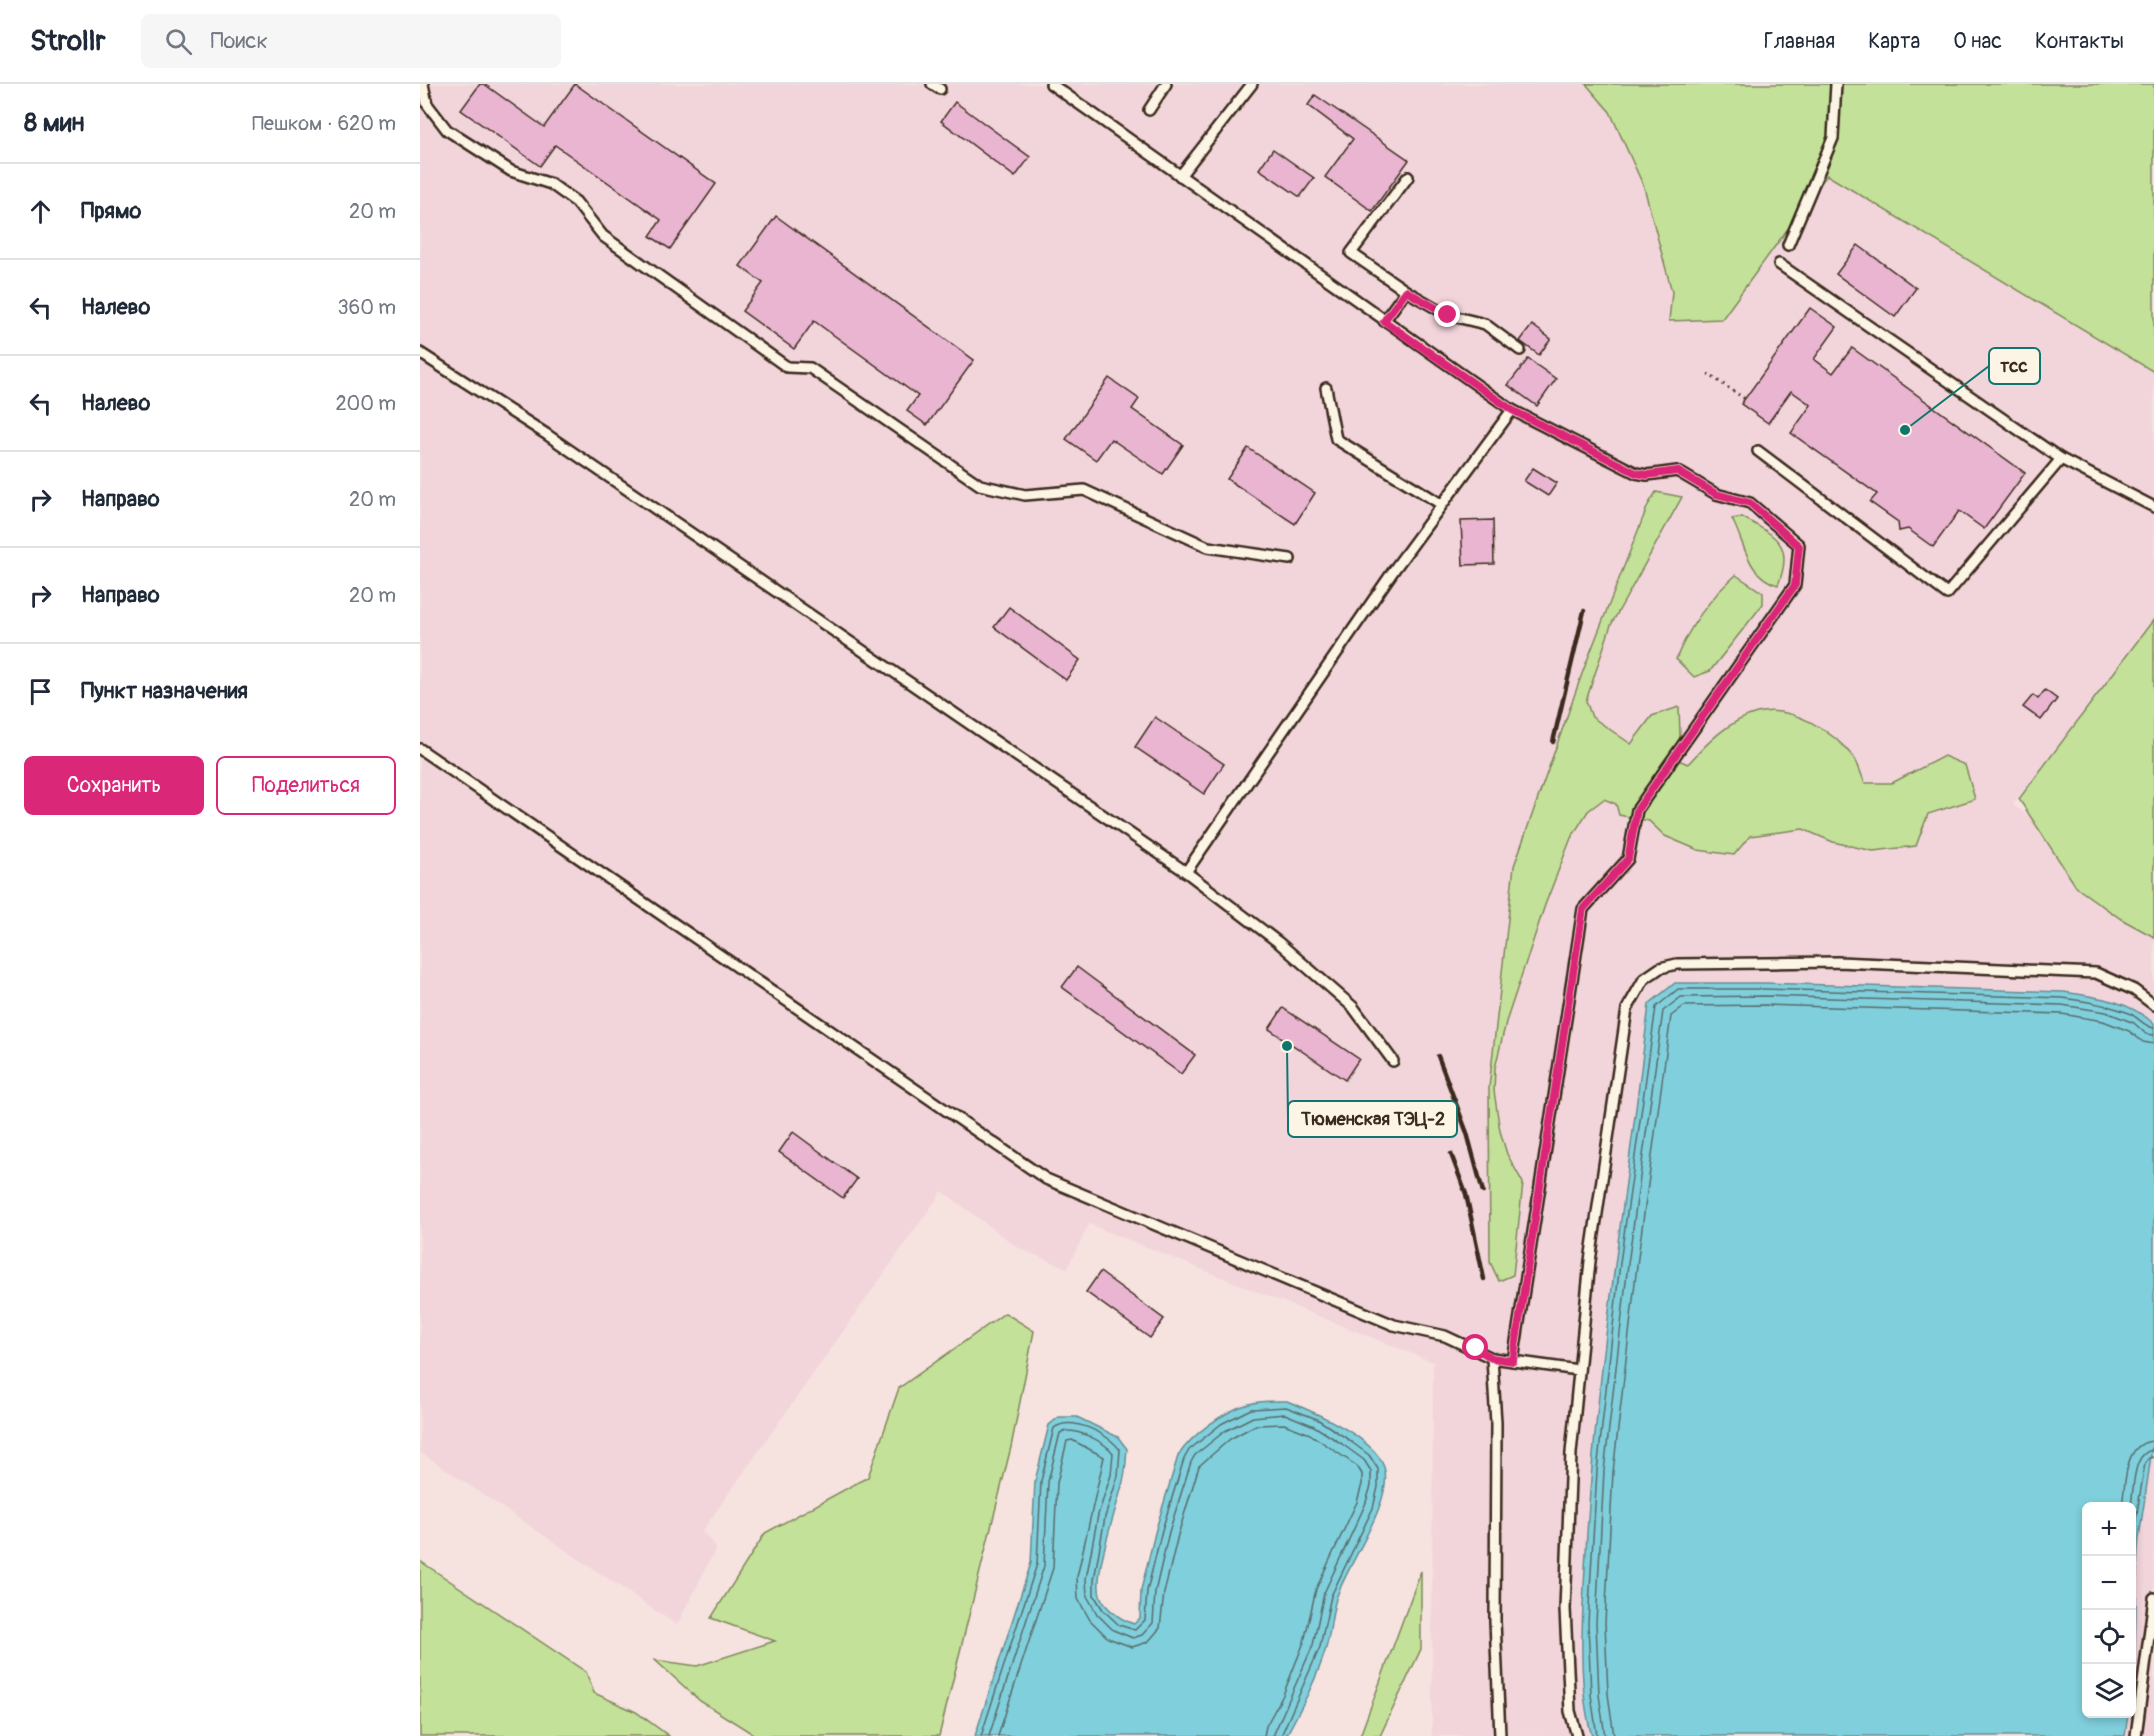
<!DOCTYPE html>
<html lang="ru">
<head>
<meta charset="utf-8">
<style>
  :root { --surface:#fff; --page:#f6f6f7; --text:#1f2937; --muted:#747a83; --line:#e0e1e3; --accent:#db2777 }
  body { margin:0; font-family:Pangolin,sans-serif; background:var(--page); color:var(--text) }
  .controls { position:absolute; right:18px; bottom:18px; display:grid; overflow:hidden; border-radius:9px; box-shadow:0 3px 9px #0003 }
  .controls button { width:54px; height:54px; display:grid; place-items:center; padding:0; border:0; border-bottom:2px solid var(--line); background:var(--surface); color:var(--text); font:30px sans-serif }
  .stop { position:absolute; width:18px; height:18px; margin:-14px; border:4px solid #db2777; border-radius:50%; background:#fff }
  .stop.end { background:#db2777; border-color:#fff; box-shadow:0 2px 6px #0008 }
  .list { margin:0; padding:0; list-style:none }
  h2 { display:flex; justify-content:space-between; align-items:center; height:78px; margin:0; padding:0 24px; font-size:26px }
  h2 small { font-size:20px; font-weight:400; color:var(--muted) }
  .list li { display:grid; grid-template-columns:39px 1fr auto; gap:18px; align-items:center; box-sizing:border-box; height:96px; padding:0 24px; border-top:2px solid var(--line) }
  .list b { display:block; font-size:22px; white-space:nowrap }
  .list em { font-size:20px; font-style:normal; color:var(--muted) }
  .actions { display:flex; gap:12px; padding:18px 24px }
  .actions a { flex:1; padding:14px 0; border:2px solid var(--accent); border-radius:9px; text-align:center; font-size:21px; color:var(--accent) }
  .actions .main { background:var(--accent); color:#fff }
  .icon { flex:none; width:33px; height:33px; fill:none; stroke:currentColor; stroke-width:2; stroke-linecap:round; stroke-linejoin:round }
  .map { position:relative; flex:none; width:1734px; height:1652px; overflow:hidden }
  header { display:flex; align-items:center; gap:36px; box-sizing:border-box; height:84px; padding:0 30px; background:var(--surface); border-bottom:2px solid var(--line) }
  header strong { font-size:28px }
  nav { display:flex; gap:33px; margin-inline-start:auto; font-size:21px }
  .search { width:420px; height:54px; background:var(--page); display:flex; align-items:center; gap:15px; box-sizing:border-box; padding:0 21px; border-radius:9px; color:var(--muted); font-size:22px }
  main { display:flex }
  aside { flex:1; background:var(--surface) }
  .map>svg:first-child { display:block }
  .built { fill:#f2d4db; fill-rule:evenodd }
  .green { fill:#c3e199; stroke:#7f865c; stroke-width:1.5 }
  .water { fill:#80cfdd; stroke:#648d91; stroke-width:1.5 }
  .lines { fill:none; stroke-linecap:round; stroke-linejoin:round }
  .shore { stroke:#576c6a; stroke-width:1.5 }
  .building { fill:#e9b5d1; stroke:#3b2a1e; stroke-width:1.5 }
  .lane-casing { stroke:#3b2a1e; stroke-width:14 }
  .path { stroke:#3b2a1e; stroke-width:3; stroke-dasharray:1.5 4.5; stroke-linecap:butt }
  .lane { stroke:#fcf5e5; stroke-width:9 }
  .rail { stroke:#3b2a1e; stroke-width:4.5 }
  .route { stroke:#db2777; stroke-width:8 }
  .leader { fill:none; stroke:#0f766e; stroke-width:2 }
  .callout-dot { fill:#0f766e; stroke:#fcf5e5; stroke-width:2 }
  .callout { fill:#fcf5e5; stroke:#0f766e; stroke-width:2 }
  .callout-label { font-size:18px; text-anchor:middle; font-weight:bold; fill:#3b2a1e }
</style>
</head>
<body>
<header>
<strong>Strollr</strong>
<div class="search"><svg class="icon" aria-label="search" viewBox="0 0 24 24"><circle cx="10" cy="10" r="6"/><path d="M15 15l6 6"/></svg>Поиск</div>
<nav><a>Главная</a><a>Карта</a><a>О нас</a><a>Контакты</a></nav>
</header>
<main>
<aside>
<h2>8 мин<small>Пешком · 620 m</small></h2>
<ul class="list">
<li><svg class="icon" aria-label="ahead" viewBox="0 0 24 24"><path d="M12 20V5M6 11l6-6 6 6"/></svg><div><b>Прямо</b></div><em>20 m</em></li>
<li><svg class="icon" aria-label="left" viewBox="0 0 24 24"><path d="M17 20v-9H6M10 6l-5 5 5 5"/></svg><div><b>Налево</b></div><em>360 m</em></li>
<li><svg class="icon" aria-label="left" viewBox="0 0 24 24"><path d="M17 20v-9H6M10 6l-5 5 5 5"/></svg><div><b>Налево</b></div><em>200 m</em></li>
<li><svg class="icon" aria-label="right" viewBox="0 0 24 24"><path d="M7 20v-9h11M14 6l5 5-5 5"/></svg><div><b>Направо</b></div><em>20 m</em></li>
<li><svg class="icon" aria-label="right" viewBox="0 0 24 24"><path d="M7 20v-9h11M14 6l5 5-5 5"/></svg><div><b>Направо</b></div><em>20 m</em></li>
<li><svg class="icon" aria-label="arrive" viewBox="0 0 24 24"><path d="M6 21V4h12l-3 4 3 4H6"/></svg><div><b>Пункт назначения</b></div></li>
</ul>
<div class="actions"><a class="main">Сохранить</a><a>Поделиться</a></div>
</aside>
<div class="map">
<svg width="1734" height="1652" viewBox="0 0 1734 1652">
  <rect width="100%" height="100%" fill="#f6e2df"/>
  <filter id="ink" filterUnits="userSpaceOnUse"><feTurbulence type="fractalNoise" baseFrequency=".0167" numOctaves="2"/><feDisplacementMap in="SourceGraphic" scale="12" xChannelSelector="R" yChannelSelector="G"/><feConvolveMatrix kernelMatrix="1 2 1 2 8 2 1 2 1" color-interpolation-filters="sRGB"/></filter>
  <g filter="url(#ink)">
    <path class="built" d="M0,0H1166L1190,28L1224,103L1252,208L1249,237L1302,235L1407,91L1734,288V536L1593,721L1734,817V1652H1012L1013,1278L669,1140L647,1184L599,1164L522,1107L282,1447L296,1464L257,1541L0,1368ZM1666,1422H1712V1630H1666Z"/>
    <g class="green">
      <polygon points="1166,0 1734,0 1734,288 1407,91 1302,235 1249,237 1252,208 1224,103 1190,28"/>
      <path d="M1236,408L1262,413L1191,541L1166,617L1172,633L1211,660L1232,632L1259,623L1260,652L1256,675L1268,680C1286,660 1309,636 1337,629C1372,620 1414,648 1434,674C1439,681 1441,691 1445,699H1472L1524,672L1545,681L1555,715L1508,730L1496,762L1453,767L1413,758L1383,745L1330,752L1314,771L1278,766L1245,752L1229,737L1199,731L1196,720L1184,715L1168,727L1151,754L1125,821L1086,938L1075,984L1074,1007L1080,1047L1087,1070L1103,1099L1093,1191L1079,1197L1070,1178L1069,1004L1094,782L1163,587L1228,421Z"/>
      <path d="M1322,433C1355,452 1375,459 1358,501C1327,493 1325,459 1312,435Z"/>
      <path d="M1316,491L1343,509V520L1290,587L1274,593L1256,575C1269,543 1290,514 1316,491Z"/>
      <polygon points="1734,535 1734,853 1701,835 1657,804 1599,715"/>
      <polygon points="585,1229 614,1247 591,1363 519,1652 336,1652 280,1617 235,1576 277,1582 355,1557 291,1534 345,1449 448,1393 479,1304"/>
      <polygon points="0,1477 166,1588 174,1609 216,1628 249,1652 0,1652"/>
      <polygon points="1001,1487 1001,1565 960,1652 940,1652"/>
    </g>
    <g class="water">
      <path d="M1255,899H1346L1644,908C1677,913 1709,916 1734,940V1343C1731,1380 1724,1417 1719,1454C1714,1503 1718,1553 1712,1603V1422H1666V1630H1708L1705,1652H1172C1156,1599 1163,1522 1166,1467C1176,1283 1208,1103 1229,920Z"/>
      <path d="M867,1317C894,1328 954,1353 964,1383C975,1416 926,1482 916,1515C911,1531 911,1548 906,1564C897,1595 881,1624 866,1652H555L611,1479L615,1397L629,1341L639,1333H657L698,1353L707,1365C706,1374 706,1384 704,1393C699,1419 673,1487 680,1511C684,1524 701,1536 714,1540L720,1534L721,1506L736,1445L758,1372C772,1350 804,1327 829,1320C841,1316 855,1317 867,1317Z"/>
    </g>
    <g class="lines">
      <g class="shore">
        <path d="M1702,1422C1706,1399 1703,1358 1734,1357"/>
        <path d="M1711,1422C1714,1405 1712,1367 1734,1366"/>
        <polyline points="1712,1519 1713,1454 1725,1379 1729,1374 1734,1373"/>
        <path d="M561,1652L617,1480L621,1397L634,1344C652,1331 689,1350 700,1366L698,1392L685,1433L674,1496V1511L683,1526L699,1541L715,1546L725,1536L727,1507L742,1446L764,1375L769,1366L801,1340L831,1325L866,1323L897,1335L926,1354L949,1371L958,1385V1403L953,1424L911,1512L900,1563L861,1652"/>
        <path d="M569,1652L624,1482L628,1398L640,1349C653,1342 684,1357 693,1369L691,1391L678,1431L666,1495L667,1512L677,1530L693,1546L713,1554L722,1551L733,1539L735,1508L749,1448L771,1378L775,1371L805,1347L833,1333L865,1330L894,1342L922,1360L944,1376L951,1387V1402L945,1421L904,1509L893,1561L853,1652"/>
        <polyline points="578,1652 633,1484 637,1399 647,1357 652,1356 684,1373 657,1493 658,1515 670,1536 688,1554 712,1563 728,1558 740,1544 744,1509 758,1451 779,1382 810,1355 836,1341 864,1340 890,1350 937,1382 942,1390 942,1400 937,1418 896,1505 884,1558 863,1611 846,1642 844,1652"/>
        <path d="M1177,1652L1171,1611L1168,1539L1177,1387L1200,1179L1236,923L1258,905H1346L1643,914C1666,917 1688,921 1709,929C1718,933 1725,943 1734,944"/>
        <polyline points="1185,1652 1179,1611 1176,1539 1184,1387 1208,1180 1243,927 1261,913 1346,912 1642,921 1686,928 1714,939 1726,950 1734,951"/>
        <polyline points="1194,1652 1188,1610 1185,1539 1193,1388 1217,1181 1251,932 1264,922 1346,921 1642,930 1683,937 1709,947 1723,958 1734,960"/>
      </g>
    </g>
    <g class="building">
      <polygon points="60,0 64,0 124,43 155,0 296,100 250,165 230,152 241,136 135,61 120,82 41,26"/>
      <polygon points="895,11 989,76 952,127 905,93 933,55 888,21"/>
      <polygon points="535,18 610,73 595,93 521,37"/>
      <polygon points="853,65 894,94 880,113 839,85"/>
      <polygon points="356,132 554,276 507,341 487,327 498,312 394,237 374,265 322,227 343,199 320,182"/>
      <polygon points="1438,161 1496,204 1475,233 1416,190"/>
      <polygon points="1390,224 1417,243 1394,275 1413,289 1432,264 1605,389 1564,445 1539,427 1513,463 1488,445 1479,447 1478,438 1450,418 1457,410 1371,349 1391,321 1371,307 1348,339 1321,320"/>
      <polygon points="1112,241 1131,255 1119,271 1100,257"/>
      <polygon points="1108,275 1136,295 1117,322 1088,301"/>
      <polygon points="689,294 719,315 712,325 763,361 743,390 691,355 676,376 646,355"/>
      <polygon points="828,364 895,409 875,440 807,395"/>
      <polygon points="1113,384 1137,399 1128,412 1104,397"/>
      <polygon points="1073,436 1074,480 1043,481 1041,437"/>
      <polygon points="589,523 660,576 646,596 574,543"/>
      <polygon points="1625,606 1637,615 1621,636 1603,623 1613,611 1618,615"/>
      <polygon points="735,633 804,680 784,710 715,663"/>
      <polygon points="657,883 775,971 761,990 642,903"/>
      <polygon points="863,924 939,975 925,996 849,945"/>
      <polygon points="373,1048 437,1095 423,1114 359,1068"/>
      <polygon points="680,1188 744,1235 730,1254 666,1208"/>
    </g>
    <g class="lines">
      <defs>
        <g id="lane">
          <polyline points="3,0 7,20 27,46 91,87 131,100 156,118 183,152 367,283 390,284 560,401 605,411 664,406 788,463 870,475"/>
          <polyline points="512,0 520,5"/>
          <polyline points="631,0 1092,326 1216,389 1227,391 1257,387 1296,410 1330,419 1379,461 1375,501 1217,726 1208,775 1163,825 1093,1277"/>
          <polyline points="729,26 746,0"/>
          <polyline points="760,92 832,0"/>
          <polyline points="1368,161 1413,54 1416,0"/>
          <polyline points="986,207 1028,231 1065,240 1100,266"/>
          <polyline points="964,237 986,207 931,169 988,93"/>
          <polyline points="0,269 126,350 766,788 858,858 933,923 973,977"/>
          <polyline points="906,304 916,355 1021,420"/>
          <polyline points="1338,367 1527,510 1641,375 1359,180"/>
          <polyline points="1641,375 1734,423"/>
          <polyline points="0,665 626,1095 974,1241 1025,1252 1072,1274 1076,1339 1075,1537 1080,1652"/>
          <polyline points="766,788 976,483 1092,326"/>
          <polyline points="1072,1274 1158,1286"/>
          <polyline points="1157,1652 1150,1627 1145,1525 1151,1369 1170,1177 1207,925 1224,895 1240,884 1257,880 1418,878 1676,889 1714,906 1734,921"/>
          <polyline points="1716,1652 1734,1514"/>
        </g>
      </defs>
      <use href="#lane" class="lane-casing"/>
      <polyline class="path" points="1288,290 1325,315"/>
      <use href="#lane" class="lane"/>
      <g class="rail">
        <polyline points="1133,658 1164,527"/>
        <polyline points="1018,972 1047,1049 1063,1108"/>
        <polyline points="1031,1070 1046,1110 1064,1195"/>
      </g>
    </g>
  </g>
  <g class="lines" filter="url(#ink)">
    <polyline class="route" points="1028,231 986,207 964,237 1092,326 1216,389 1227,391 1257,387 1296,410 1330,419 1379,462 1375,501 1217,726 1208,775 1163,825 1093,1277 1072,1274 1056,1264"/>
  </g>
  <path class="leader" d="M1485 346L1569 282M867 962L868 1035"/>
  <g class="callout-dot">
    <circle cx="1485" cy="346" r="6"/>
    <circle cx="867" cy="962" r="6"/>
  </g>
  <g class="callout">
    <rect x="1569" y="264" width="51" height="36" rx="6"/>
    <rect x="868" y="1017" width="169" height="36" rx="6"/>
  </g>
  <g class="callout-label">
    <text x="1594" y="288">тсс</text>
    <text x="953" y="1041">Тюменская ТЭЦ-2</text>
  </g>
</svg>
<div class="controls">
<button>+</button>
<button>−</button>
<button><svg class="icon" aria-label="locate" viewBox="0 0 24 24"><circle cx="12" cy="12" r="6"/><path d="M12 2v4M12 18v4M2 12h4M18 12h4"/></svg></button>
<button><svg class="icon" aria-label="layers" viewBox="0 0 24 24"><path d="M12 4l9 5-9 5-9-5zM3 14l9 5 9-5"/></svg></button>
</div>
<div class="stop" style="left:1056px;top:1264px"></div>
<div class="stop end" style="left:1028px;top:231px"></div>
</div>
</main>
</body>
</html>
